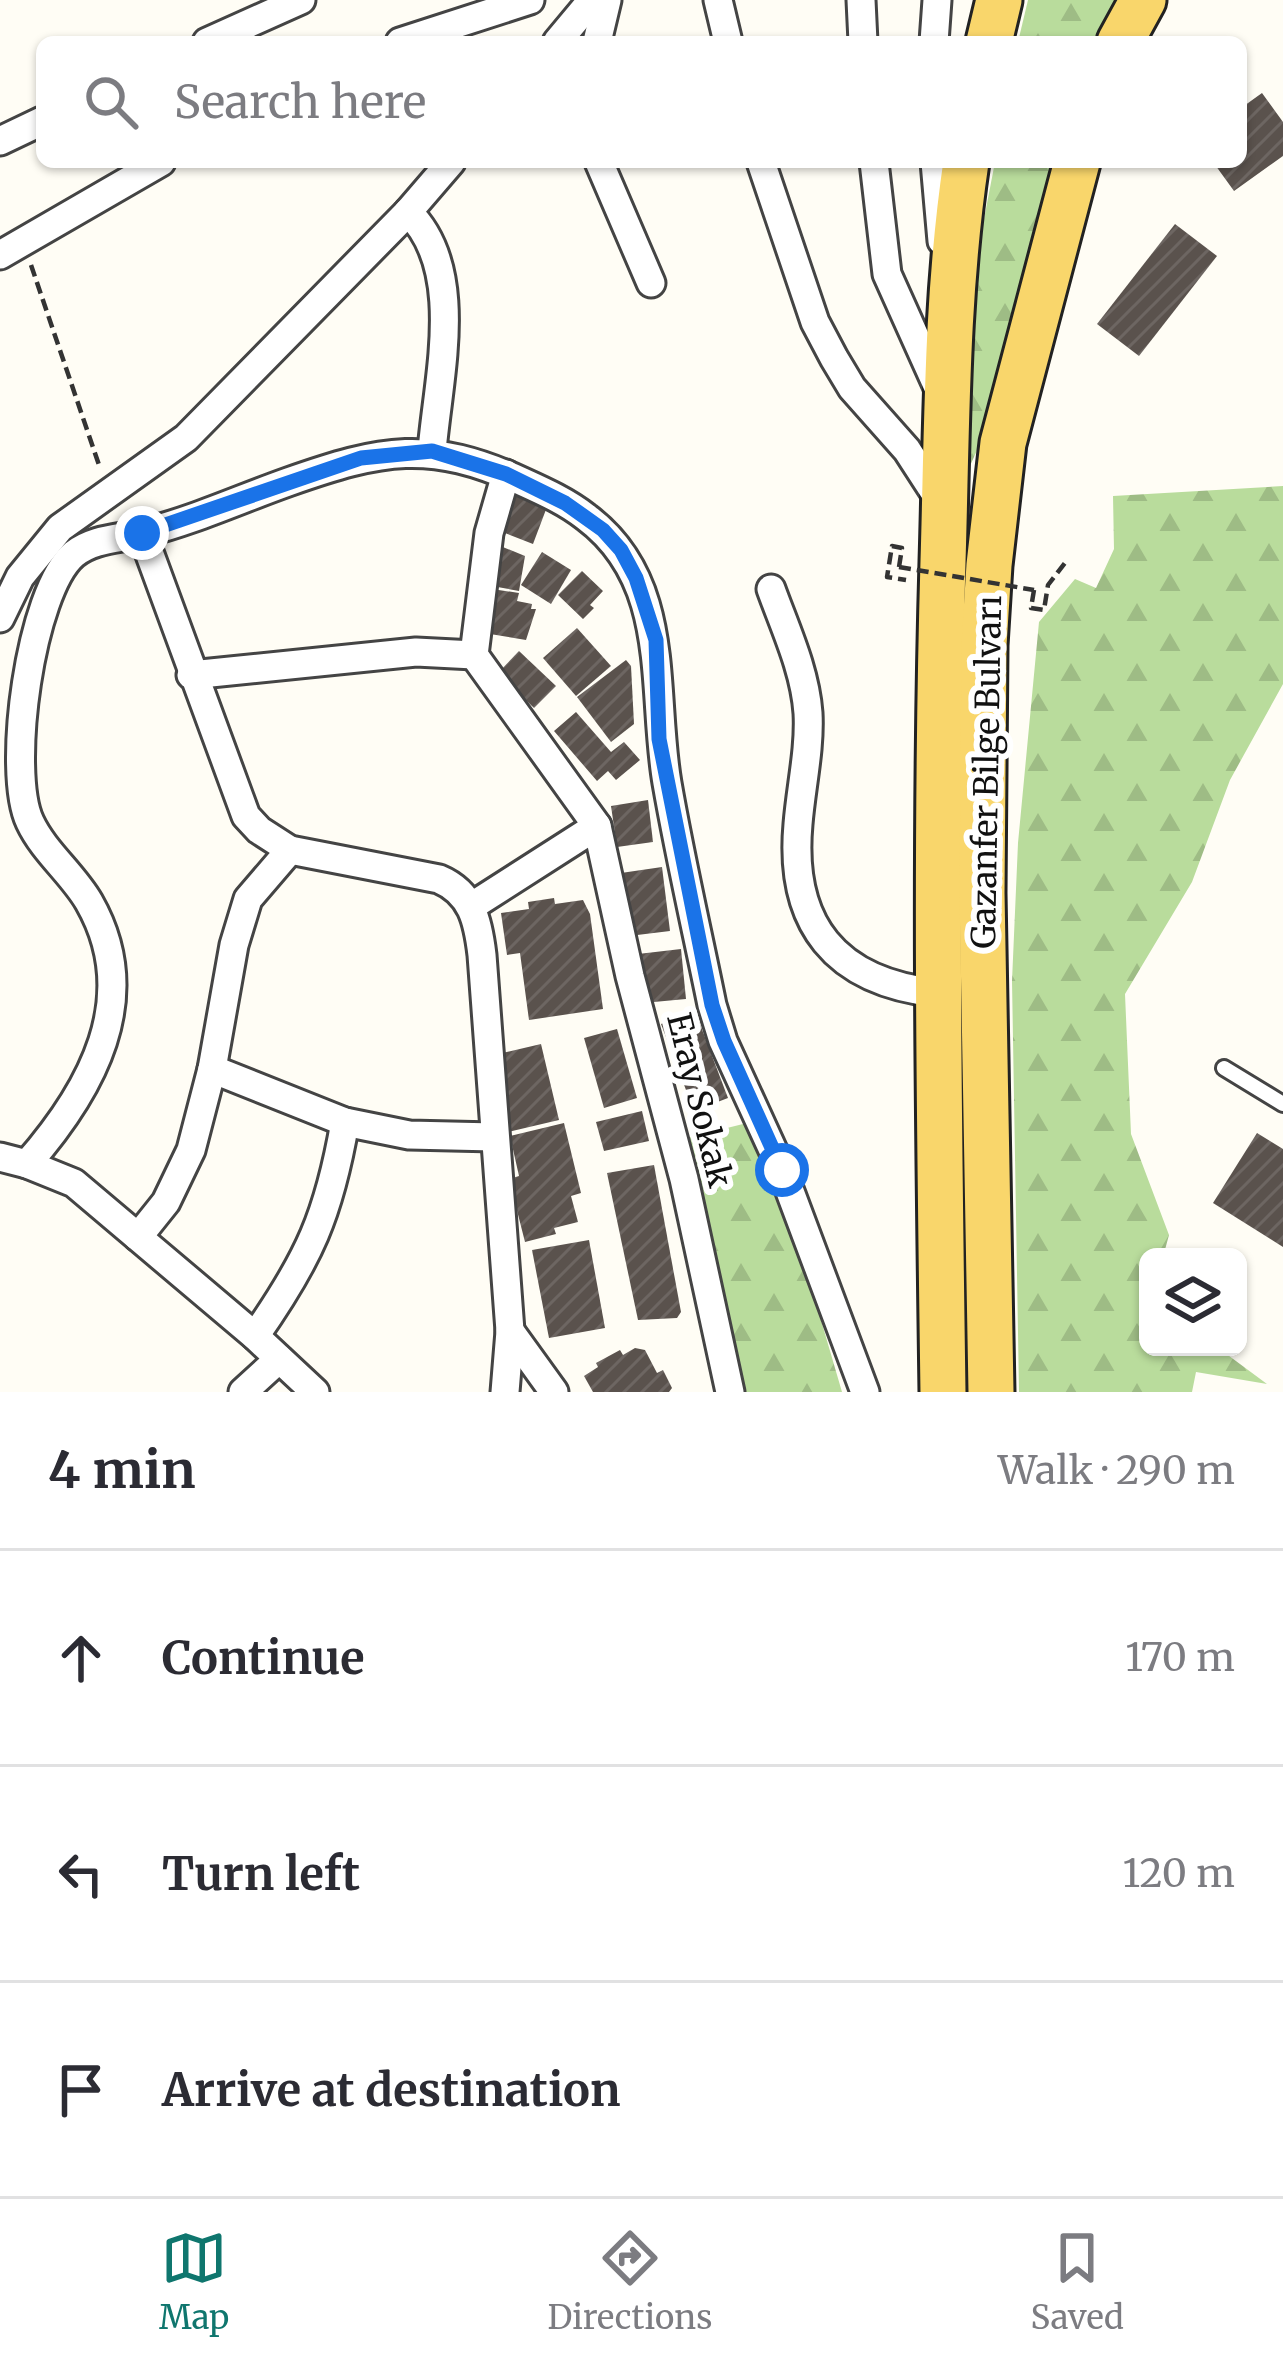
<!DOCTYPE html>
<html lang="en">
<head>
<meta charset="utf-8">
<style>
  :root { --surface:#fff; --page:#f7f7f7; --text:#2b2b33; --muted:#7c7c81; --line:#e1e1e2; --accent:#0f766e }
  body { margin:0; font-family:Merriweather,serif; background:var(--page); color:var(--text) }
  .controls { position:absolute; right:36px; bottom:36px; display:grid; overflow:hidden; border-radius:18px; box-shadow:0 3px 9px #0004 }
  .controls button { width:108px; height:108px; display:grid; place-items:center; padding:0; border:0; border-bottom:3px solid var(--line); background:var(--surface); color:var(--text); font:60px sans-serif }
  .stop { position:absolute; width:36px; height:36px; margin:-27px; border:9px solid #1a73e8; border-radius:50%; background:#fff }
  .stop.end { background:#1a73e8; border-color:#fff; box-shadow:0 3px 12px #0008 }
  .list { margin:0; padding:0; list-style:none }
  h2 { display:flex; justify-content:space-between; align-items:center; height:156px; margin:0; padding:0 48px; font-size:51px }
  h2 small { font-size:39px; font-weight:400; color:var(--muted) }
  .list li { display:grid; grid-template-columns:78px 1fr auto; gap:36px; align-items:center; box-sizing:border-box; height:216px; padding:0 48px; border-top:3px solid var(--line) }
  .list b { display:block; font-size:45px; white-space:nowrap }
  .list em { font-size:39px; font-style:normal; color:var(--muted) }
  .icon { flex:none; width:66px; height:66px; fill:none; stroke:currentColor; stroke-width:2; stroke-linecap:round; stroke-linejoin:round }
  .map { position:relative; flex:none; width:1283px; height:1392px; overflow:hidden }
  .search { position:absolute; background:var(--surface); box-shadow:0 3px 9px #0004; left:36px; right:36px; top:36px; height:132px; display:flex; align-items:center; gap:30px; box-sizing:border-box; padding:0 42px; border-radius:18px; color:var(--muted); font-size:45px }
  .sheet { height:804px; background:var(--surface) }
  nav { display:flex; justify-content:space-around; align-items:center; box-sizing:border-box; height:168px; border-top:3px solid var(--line); background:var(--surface); font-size:33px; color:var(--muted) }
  nav a { display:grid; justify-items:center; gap:6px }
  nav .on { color:var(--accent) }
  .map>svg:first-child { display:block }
  .forest { fill:url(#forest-firs) }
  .building { fill:url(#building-hatch) }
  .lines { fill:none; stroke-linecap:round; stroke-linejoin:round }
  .lane-casing { stroke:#444; stroke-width:20 }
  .street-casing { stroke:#444; stroke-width:33 }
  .primary-casing { stroke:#222; stroke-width:51 }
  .path { stroke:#333; stroke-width:4.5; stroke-dasharray:12 6; stroke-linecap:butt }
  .lane { stroke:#fff; stroke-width:14 }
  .street { stroke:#fff; stroke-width:27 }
  .primary { stroke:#f9d66b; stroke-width:45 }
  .path-bridge { stroke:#333; stroke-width:4.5; stroke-dasharray:12 6; stroke-linecap:butt }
  .route { stroke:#1a73e8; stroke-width:15 }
  .labels { text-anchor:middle; stroke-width:12; stroke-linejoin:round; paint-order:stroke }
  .street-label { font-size:33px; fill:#111; stroke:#fff }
</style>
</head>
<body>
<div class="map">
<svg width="1283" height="1392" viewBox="0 0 1283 1392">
  <defs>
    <pattern id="forest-firs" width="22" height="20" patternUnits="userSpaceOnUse" patternTransform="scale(3)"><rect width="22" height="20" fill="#b9dc9c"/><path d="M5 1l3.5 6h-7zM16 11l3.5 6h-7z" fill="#9ebc85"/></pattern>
    <pattern id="building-hatch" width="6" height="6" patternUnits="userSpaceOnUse" patternTransform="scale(3)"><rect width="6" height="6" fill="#5a524d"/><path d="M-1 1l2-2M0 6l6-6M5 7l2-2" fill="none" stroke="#6d6662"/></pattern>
  </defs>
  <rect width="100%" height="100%" fill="#fffdf5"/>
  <g class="forest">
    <polygon points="1028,0 1136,0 1111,42 1018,42"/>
    <polygon points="995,162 1068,162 980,444 968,470 972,281"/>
    <polygon points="1283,486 1283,684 1230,780 1192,882 1125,994 1131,1134 1169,1235 1163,1257 1148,1257 1148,1347 1217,1347 1267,1384 1196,1372 1192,1392 1019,1392 1012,981 1018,843 1039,622 1075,579 1096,588 1114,549 1113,496"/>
    <polygon points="747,1123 751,1140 759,1139 816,1303 842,1392 743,1392 683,1139"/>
  </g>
  <g class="building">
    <polygon points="1262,93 1283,122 1283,156 1234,191 1213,162 1241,162 1241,108"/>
    <polygon points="1175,224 1217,256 1139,356 1097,324"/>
    <polygon points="513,485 550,499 533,544 495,529"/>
    <polygon points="498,545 525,556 519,591 492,586"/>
    <polygon points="542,552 571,570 551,604 521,585"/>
    <polygon points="582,571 603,591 590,605 594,608 583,619 558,595"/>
    <polygon points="492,589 519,593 517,601 532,604 531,609 536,609 526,640 484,633"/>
    <polygon points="577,628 611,666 576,696 543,658"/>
    <polygon points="519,651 556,686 534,708 498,673"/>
    <polygon points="626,660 631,666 634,724 611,742 577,697"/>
    <polygon points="576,712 611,752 624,742 640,760 616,780 608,771 597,781 554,731"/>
    <polygon points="648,800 653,842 617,847 611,806"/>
    <polygon points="662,867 670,931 629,936 621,873"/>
    <polygon points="554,898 555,904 583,900 590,914 603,1009 529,1020 520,953 507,955 501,913 529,909 528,902"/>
    <polygon points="681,949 686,999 643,1003 638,954"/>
    <polygon points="695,1011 728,1098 694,1111 661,1024"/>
    <polygon points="617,1029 637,1098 604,1108 584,1038"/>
    <polygon points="541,1044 559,1120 508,1132 500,1097 508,1095 498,1054"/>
    <polygon points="642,1111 649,1141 604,1151 596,1122"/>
    <polygon points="564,1123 581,1193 571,1196 578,1222 554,1228 556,1234 525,1242 509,1179 519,1176 510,1136"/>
    <polygon points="1257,1133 1283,1149 1283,1247 1213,1203"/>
    <polygon points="654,1165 681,1312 677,1318 638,1320 607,1173"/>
    <polygon points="589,1240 605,1328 549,1338 532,1250"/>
    <polygon points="635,1348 645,1350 657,1373 663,1370 672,1388 669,1392 593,1392 584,1376 598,1367 596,1363 620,1350 623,1355"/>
  </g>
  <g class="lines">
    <defs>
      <polyline id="lane" points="1224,1068 1283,1104"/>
      <g id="street">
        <polyline points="718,0 728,42"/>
        <polyline points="861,0 863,42"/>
        <polyline points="207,42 301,0"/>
        <polyline points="400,42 530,0"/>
        <polyline points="557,42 592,0"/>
        <polyline points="597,42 607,0"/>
        <polyline points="934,42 937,0"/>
        <polyline points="0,141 42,121"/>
        <polyline points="599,162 651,283"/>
        <polyline points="761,162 815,322 834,358 852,388 907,450 942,504"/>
        <polyline points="874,162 887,274 940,392"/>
        <polyline points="935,162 942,241"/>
        <path d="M408,212C467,269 438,377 432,451"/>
        <polyline points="0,255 161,162"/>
        <polyline points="506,474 489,533 474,655 597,826 630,976 684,1179 730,1392"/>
        <path d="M142,533L246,816L259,830L290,850L439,879C472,893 478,921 482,955L510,1331L505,1392"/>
        <path d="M771,589C785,628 805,670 808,713C810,749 801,787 798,824C789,924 835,982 937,993"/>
        <polyline points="0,618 20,577 60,528 186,438 408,212 451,162"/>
        <polyline points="191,675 416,652 474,655"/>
        <polyline points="472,906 597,826"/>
        <polyline points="212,1069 345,1122 409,1135 494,1137"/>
        <path d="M0,1157L27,1164C91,1091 144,998 89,902C73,874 44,852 30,822C6,772 30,591 74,554C94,538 120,539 143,533C192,521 240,499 288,482C382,449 429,439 523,482C545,492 567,502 586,517C673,582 651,690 667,783C680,858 697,931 712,1005L723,1041L782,1170L865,1392"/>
        <polyline points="27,1164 74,1183 255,1336 315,1392"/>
        <polyline points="138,1237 166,1202 191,1150 212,1069 234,945 248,899 290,850"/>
        <polyline points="510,1331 554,1392"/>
        <path d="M255,1336C309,1259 329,1215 345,1122"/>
        <polyline points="243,1392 279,1359"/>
      </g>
      <g id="primary">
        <polyline points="989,42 999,0"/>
        <polyline points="1120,42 1143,0"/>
        <path d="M943,1392C939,1115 935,839 943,562C947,428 946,296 966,162"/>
        <polyline points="991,1392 982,893 984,645 989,565 1003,443 1077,162"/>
      </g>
    </defs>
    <use href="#lane" class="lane-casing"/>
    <use href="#street" class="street-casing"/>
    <use href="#primary" class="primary-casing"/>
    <g class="path">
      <polyline points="31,265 99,465"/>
      <polyline points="899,567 902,548 892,546 887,577 906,580"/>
      <polyline points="1034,590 1031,608 1044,610 1048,585 1068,559"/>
    </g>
    <use href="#lane" class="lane"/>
    <use href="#street" class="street"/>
    <use href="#primary" class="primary"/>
    <polyline class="path-bridge" points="899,567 1034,590"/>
  </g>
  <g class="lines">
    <polyline class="route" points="142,533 361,458 432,451 506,474 565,503 603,530 621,550 636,578 656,640 659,739 712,1005 724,1041 782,1170"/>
  </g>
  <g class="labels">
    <g class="street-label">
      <text transform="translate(986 772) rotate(-89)" y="12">Gazanfer Bilge Bulvarı</text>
      <text transform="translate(700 1100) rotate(76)" y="12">Eray Sokak</text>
    </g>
  </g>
</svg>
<div class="controls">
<button><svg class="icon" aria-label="layers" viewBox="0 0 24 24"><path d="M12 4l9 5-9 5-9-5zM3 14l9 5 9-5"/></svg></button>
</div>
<div class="stop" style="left:782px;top:1170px"></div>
<div class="stop end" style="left:142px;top:533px"></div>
<div class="search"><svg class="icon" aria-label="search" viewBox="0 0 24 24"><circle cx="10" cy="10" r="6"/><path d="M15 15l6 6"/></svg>Search here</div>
</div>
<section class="sheet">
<h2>4 min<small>Walk · 290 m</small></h2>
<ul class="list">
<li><svg class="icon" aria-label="ahead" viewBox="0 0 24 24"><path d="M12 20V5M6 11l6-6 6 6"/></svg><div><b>Continue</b></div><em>170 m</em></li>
<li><svg class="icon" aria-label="left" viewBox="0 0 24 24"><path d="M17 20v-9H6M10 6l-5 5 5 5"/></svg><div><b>Turn left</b></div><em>120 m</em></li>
<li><svg class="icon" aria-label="arrive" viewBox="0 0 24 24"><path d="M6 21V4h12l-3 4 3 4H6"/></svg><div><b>Arrive at destination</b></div></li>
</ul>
</section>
<nav>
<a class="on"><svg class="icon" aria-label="map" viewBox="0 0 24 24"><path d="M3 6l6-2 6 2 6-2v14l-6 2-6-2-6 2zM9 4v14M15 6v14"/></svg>Map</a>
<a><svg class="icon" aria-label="directions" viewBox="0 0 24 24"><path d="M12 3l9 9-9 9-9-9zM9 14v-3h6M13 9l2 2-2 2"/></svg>Directions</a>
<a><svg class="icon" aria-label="saved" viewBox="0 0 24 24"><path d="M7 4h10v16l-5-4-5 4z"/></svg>Saved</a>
</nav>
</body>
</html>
